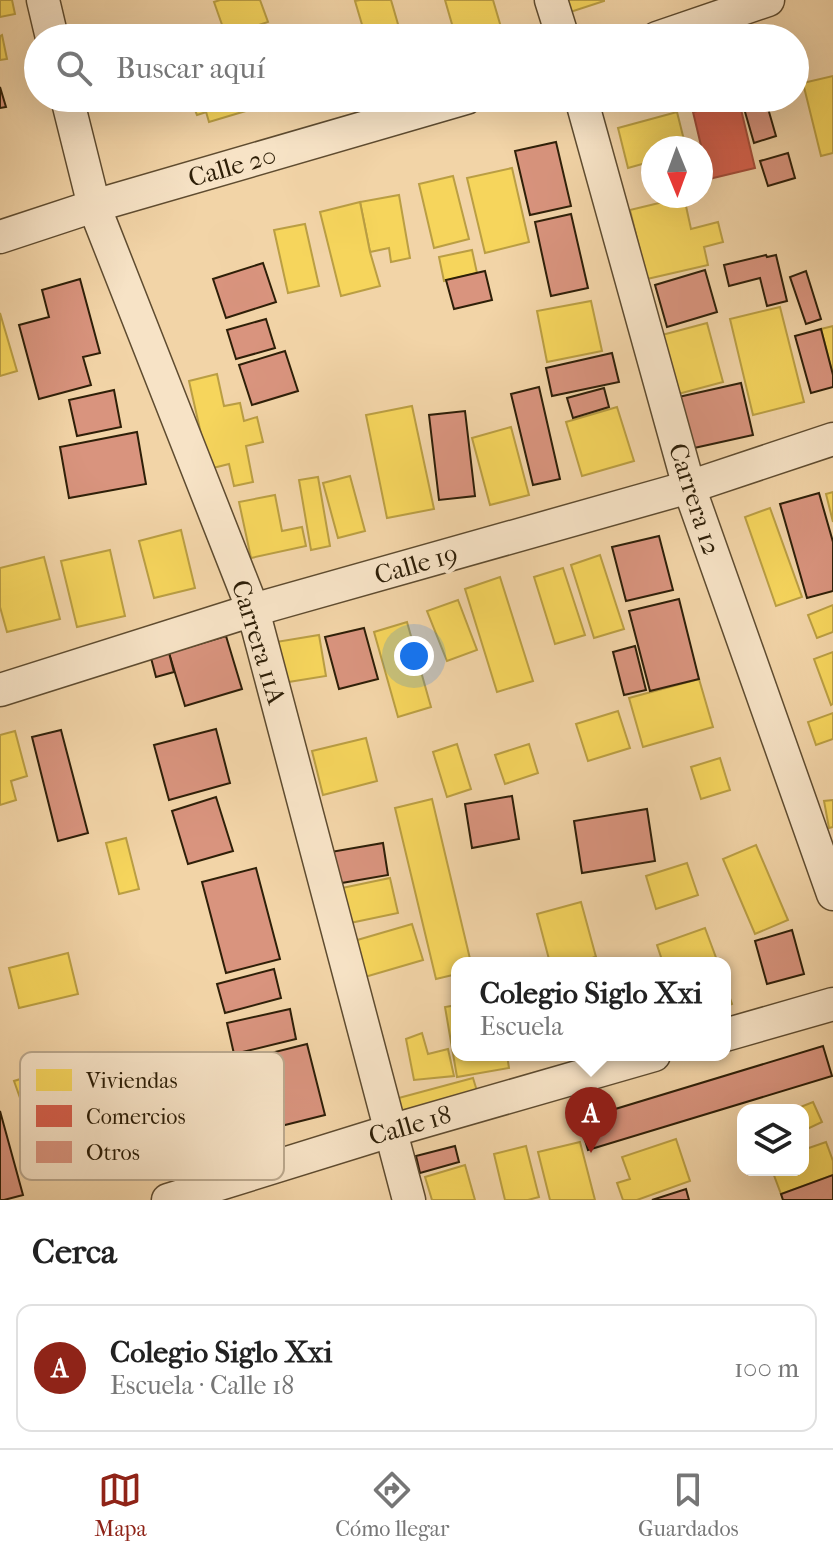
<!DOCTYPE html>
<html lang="es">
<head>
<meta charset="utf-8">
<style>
  :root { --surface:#fff; --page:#f2f2f2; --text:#222; --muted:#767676; --line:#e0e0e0; --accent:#8f2418 }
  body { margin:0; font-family:"IM FELL French Canon",serif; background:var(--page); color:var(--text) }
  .controls { position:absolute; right:24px; bottom:24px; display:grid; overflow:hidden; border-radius:16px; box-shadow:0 8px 32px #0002 }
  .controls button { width:72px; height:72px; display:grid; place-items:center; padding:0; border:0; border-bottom:2px solid var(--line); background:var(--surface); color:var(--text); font:40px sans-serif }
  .compass { position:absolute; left:641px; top:136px; width:72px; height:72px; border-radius:50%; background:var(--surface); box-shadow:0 8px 32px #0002; rotate:179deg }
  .you { position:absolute; left:414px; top:656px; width:28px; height:28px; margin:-20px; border:6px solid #fff; border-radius:50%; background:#1a73e8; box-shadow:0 0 0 12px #1a73e833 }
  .badge { display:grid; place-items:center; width:52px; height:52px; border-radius:50%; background:var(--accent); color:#fff; font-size:26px; font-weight:700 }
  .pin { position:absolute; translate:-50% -66px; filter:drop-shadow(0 2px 4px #0008) }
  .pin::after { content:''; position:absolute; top:42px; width:28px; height:24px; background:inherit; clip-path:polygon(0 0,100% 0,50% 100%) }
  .popup { position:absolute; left:451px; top:957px; width:280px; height:104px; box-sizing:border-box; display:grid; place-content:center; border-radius:16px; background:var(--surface); filter:drop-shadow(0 2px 6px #0005); font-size:26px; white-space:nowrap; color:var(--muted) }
  .popup b { font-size:30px; color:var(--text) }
  .popup::after { content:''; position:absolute; left:50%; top:100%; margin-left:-16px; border:16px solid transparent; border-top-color:var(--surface) }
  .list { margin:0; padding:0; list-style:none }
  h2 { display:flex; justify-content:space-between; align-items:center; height:104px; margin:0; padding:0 32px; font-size:34px }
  h2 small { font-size:26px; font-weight:400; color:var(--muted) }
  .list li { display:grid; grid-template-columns:52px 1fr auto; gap:24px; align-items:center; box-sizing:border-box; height:128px; margin:0 16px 16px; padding:0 16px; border:2px solid var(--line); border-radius:16px }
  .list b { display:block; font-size:30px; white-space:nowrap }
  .list p { margin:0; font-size:26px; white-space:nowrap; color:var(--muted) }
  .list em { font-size:26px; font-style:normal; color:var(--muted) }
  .icon { flex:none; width:44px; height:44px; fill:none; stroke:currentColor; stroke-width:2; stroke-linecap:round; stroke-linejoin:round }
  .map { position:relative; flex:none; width:833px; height:1200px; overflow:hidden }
  .search { position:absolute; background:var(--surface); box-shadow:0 8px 32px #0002; left:24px; right:24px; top:24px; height:88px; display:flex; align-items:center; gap:20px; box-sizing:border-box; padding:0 28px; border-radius:44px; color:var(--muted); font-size:30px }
  .sheet { height:248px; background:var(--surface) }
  nav { display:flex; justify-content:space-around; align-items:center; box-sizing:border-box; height:112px; border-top:2px solid var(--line); background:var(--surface); font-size:22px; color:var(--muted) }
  nav a { display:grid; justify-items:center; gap:4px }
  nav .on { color:var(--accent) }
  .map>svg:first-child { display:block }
  .homes { fill:#f6d55c; stroke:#ba9e43; stroke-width:2 }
  .shops { fill:#d6604d; stroke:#a44c38; stroke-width:2 }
  .building { fill:#d9947e; stroke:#2e1f08; stroke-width:2 }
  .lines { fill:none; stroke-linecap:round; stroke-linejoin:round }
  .minor-casing { stroke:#5f4c30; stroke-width:35 }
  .minor { stroke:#f7e3c6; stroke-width:32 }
  .labels { text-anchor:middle; stroke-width:8; stroke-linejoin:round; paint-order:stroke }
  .street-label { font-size:26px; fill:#2e1f08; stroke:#f7e3c6 }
  .key { fill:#f7e3c6; stroke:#bba88d; stroke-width:2 }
  .key-label { font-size:22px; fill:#2e1f08 }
</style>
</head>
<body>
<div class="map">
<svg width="833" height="1200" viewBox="0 0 833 1200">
  <rect width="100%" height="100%" fill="#f2d4a7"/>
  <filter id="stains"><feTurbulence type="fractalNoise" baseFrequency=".0025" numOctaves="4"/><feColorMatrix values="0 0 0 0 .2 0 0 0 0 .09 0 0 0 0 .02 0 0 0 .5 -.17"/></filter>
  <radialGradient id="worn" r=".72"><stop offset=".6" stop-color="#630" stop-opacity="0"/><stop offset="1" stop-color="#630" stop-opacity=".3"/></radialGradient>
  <g class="homes">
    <polygon points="0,0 12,0 15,14 0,17"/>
    <polygon points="220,0 260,0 268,22 226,36 214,2"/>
    <polygon points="360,0 391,0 402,38 366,38 355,1"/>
    <polygon points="445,0 493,0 503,34 489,38 456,38"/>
    <polygon points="546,0 604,0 604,1 552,18"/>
    <polygon points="334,29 337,38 305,38"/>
    <polygon points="2,35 7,59 0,60 0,36"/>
    <polygon points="833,76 833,153 821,156 803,83"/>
    <polygon points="121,98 156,98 123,105"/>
    <polygon points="190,98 212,98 216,109 197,115"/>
    <polygon points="202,98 245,98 249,110 209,122"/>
    <polygon points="259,98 287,98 289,106 262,110"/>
    <polygon points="677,112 686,148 653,148 653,161 628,168 618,128"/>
    <polygon points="512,168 529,242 485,253 467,178"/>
    <polygon points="453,176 469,239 434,248 419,184"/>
    <polygon points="399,195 410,258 391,262 389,248 370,252 360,202"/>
    <polygon points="684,197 691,229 718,222 723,242 704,247 708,265 647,279 630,210"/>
    <polygon points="360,202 370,252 380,286 341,296 320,212"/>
    <polygon points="305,224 319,286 288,293 274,230"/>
    <polygon points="472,250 477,273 444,281 439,257"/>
    <polygon points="591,301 602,351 547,362 537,311"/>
    <polygon points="780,307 804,402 753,415 730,319"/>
    <polygon points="0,313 17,371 0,376"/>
    <polygon points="707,323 723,382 678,394 662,335"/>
    <polygon points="833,326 833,375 821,329"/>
    <polygon points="217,374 224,406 240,403 244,421 257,417 263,442 246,446 253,482 234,486 229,464 209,469 189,381"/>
    <polygon points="412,406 434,509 387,518 366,415"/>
    <polygon points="617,407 634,461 582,476 566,422"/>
    <polygon points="511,427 529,495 490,505 472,438"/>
    <polygon points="350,476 365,531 338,538 323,483"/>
    <polygon points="318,477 330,546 311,550 299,480"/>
    <polygon points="833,492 833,522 826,494"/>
    <polygon points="275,495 282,531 302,527 306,546 251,558 239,502"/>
    <polygon points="770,508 802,597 776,606 745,517"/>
    <polygon points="181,530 195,588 154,598 139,541"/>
    <polygon points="110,550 125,616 77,627 61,561"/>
    <polygon points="600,555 624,629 594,638 571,565"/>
    <polygon points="44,557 60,619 7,632 0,607 0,568"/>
    <polygon points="563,568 585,635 555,644 534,577"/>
    <polygon points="500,577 533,681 497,692 465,589"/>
    <polygon points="458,600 477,650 447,661 427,611"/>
    <polygon points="833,605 833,632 817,638 808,615"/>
    <polygon points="407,622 431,707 398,717 374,632"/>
    <polygon points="319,635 326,676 276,684 270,643"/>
    <polygon points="833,652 833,704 831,705 814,659"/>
    <polygon points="699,679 713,727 643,747 629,698"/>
    <polygon points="618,711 630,748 588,761 576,724"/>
    <polygon points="833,713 833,739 816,745 808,722"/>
    <polygon points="15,731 27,776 11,781 16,800 0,805 0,735"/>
    <polygon points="366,738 377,781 323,795 312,751"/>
    <polygon points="457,744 471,789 447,797 433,752"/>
    <polygon points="529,744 538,773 505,784 495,755"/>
    <polygon points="720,758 730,790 701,799 691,767"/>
    <polygon points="432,799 471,963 457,963 457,974 436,979 395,808"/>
    <polygon points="833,800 833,827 829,828 824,801"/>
    <polygon points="126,838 139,889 119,894 106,843"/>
    <polygon points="756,845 788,920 755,934 723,859"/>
    <polygon points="687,863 698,895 656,909 646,876"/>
    <polygon points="390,878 398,913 350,923 342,888"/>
    <polygon points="581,902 596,957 574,963 550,963 537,914"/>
    <polygon points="412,924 423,960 358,979 347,943"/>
    <polygon points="705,928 718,963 663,963 657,945"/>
    <polygon points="68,953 78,994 19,1008 9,968"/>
    <polygon points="596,957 598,963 574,963"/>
    <polygon points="725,984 732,1004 725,1007"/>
    <polygon points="457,1005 457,1055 507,1055 509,1068 457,1077 445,1007"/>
    <polygon points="422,1033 428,1054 448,1049 454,1076 414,1080 406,1039"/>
    <polygon points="217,1057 228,1087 205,1095 194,1066"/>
    <polygon points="40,1073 50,1104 25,1112 14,1081"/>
    <polygon points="473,1078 477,1091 398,1112 395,1099"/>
    <polygon points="170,1086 185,1128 148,1141 133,1099"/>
    <polygon points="121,1093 139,1139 104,1153 85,1107"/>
    <polygon points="813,1102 822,1122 803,1131 803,1110 793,1110"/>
    <polygon points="676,1139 690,1181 637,1200 623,1200 617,1183 630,1179 622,1157"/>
    <polygon points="580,1142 595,1200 550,1200 538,1152"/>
    <polygon points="826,1142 833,1161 833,1175 781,1194 772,1170 803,1170 803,1150"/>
    <polygon points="526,1146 539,1197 528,1200 505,1200 494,1154"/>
    <polygon points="465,1165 475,1200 432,1200 425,1177"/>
  </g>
  <polygon class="shops" points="739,101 755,168 709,179 693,112"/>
  <g class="building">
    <polygon points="272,30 274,38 240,38 239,36"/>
    <polygon points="0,87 6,107 0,108"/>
    <polygon points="741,98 765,98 776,136 754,143"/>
    <polygon points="556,142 571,206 530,215 515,151"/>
    <polygon points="788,153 795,178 768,186 760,161"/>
    <polygon points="571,214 588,288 551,296 535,222"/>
    <polygon points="766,255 767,257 776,255 787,301 767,306 760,278 729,286 724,265"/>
    <polygon points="263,263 276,302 226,318 213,279"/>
    <polygon points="705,270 717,312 667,327 655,285"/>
    <polygon points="485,271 492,300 454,309 446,280"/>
    <polygon points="806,271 821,319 806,324 790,277"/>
    <polygon points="80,279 100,353 83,357 91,385 39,399 19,325 49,317 42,290"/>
    <polygon points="266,319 275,348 236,359 227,330"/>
    <polygon points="821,329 833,375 833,387 811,393 795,336"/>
    <polygon points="285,351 298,391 252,405 239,365"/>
    <polygon points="612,353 619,382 552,396 546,368"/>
    <polygon points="741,383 753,435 685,450 674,398"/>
    <polygon points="539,387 560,479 533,485 511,394"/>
    <polygon points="604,388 609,407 573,418 567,398"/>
    <polygon points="114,390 121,427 77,436 69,400"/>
    <polygon points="465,411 475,496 439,500 429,415"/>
    <polygon points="137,432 146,484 69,498 60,447"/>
    <polygon points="819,493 833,542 833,591 807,598 780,504"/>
    <polygon points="659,536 673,590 626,601 612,547"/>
    <polygon points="679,599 699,679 650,691 629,611"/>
    <polygon points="364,628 378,679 339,689 325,637"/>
    <polygon points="226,636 242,689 185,706 169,653"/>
    <polygon points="635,646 646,690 624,695 613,652"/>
    <polygon points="169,653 174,672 156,677 151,658"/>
    <polygon points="216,729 230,783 169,800 154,745"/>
    <polygon points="61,730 88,833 58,841 32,737"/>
    <polygon points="512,796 519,839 472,848 465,804"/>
    <polygon points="216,797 233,851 188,864 172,811"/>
    <polygon points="647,809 655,861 582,873 574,821"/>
    <polygon points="383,843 388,875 330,885 325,853"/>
    <polygon points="256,868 280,959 226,973 202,882"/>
    <polygon points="792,930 804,974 767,984 755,941"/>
    <polygon points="274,969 281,998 225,1013 217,984"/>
    <polygon points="290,1009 296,1039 234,1054 227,1023"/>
    <polygon points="307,1044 325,1115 265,1130 247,1059"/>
    <polygon points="823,1046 832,1076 588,1150 579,1120"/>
    <polygon points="0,1111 23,1195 4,1200 0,1200"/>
    <polygon points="455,1146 459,1162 420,1173 416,1156"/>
    <polygon points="833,1175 833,1200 783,1200 781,1194"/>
    <polygon points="686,1189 689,1200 652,1200"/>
  </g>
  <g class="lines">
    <defs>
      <g id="minor">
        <polyline points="43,0 52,38"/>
        <polyline points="551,0 563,38"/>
        <polyline points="657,38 768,0"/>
        <polyline points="67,98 94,206 253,610 409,1200"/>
        <polyline points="581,98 689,487 833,894"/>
        <polyline points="0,237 94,206 466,98"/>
        <polyline points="0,690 253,610 689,487 833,439"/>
        <polyline points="725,1035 833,1004"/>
        <polyline points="168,1200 390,1131 654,1055"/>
      </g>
    </defs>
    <use href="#minor" class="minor-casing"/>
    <use href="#minor" class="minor"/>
  </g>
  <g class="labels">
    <g class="street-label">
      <text transform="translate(232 166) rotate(-16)" y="9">Calle 20</text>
      <text transform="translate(695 499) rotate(72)" y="9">Carrera 12</text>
      <text transform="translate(416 564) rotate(-16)" y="9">Calle 19</text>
      <text transform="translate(259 642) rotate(73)" y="9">Carrera 11A</text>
      <text transform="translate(410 1125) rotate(-16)" y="9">Calle 18</text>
    </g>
  </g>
  <rect x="20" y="1052" width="264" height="128" rx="12" class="key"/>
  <rect x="36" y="1069" width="36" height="22" fill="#f6d55c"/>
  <rect x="36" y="1105" width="36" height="22" fill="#d6604d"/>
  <rect x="36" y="1141" width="36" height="22" fill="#d9947e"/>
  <g class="key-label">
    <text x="86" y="1088">Viviendas</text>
    <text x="86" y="1124">Comercios</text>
    <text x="86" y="1160">Otros</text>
  </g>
  <rect width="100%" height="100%" filter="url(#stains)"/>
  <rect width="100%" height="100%" fill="url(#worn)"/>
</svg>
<div class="controls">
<button><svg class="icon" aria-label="layers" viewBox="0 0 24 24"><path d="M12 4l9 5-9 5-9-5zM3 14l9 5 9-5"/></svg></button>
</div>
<svg class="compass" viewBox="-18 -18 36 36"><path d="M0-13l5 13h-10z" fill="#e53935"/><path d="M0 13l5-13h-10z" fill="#767676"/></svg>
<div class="you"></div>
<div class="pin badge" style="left:591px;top:1153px">A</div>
<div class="popup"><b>Colegio Siglo Xxi</b>Escuela</div>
<div class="search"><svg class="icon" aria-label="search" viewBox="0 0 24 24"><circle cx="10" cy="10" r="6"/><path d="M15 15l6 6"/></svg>Buscar aquí</div>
</div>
<section class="sheet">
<h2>Cerca<small></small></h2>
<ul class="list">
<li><span class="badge">A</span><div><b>Colegio Siglo Xxi</b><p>Escuela · Calle 18</p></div><em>100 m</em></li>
</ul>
</section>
<nav>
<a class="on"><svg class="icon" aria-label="map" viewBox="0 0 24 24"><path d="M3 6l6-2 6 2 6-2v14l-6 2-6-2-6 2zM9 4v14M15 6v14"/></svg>Mapa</a>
<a><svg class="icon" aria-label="directions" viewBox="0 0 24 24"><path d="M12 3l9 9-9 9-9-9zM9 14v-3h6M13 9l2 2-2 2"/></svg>Cómo llegar</a>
<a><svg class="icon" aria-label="saved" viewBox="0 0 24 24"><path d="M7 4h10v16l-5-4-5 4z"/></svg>Guardados</a>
</nav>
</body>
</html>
